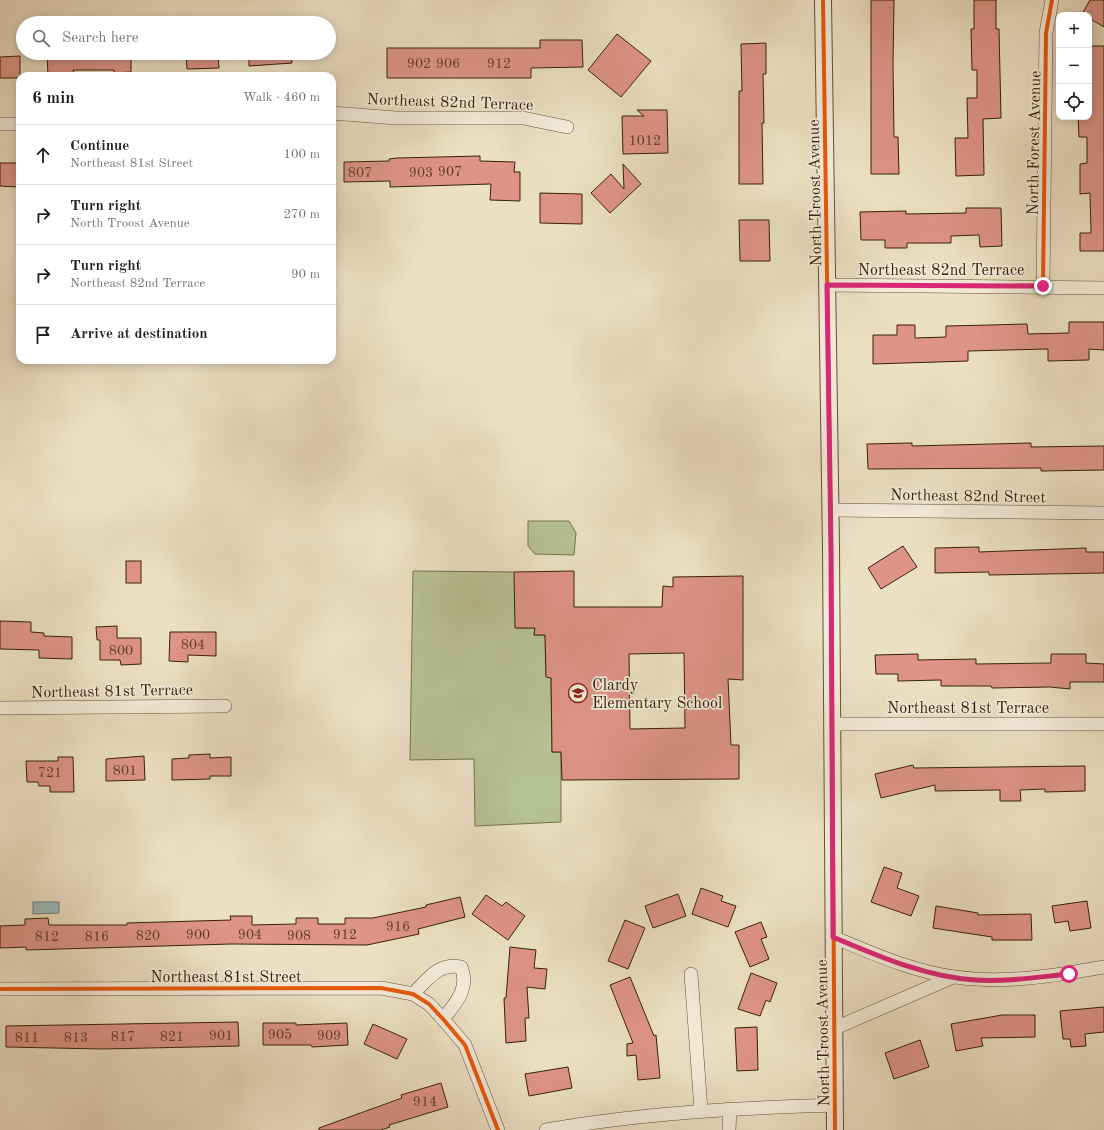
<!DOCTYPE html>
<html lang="en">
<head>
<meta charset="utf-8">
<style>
  :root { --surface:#fff; --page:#f2f2f2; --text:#202124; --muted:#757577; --line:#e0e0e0 }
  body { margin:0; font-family:"Old Standard TT",serif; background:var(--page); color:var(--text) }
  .controls { position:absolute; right:12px; top:12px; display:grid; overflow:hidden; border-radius:8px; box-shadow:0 2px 10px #0003 }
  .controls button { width:36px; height:36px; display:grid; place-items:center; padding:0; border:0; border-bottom:1px solid var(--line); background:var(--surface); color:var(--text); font:20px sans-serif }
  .stop { position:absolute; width:12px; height:12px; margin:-9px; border:3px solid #db2777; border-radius:50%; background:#fff }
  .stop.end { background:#db2777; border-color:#fff; box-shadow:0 1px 4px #0008 }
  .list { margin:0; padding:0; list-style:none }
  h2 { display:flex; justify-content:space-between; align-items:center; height:52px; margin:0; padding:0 16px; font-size:17px }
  h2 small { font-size:13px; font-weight:400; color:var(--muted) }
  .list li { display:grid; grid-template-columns:26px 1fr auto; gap:12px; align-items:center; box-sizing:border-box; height:60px; padding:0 16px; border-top:1px solid var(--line) }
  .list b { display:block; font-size:15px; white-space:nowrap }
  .list p { margin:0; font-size:13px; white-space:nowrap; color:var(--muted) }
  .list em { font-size:13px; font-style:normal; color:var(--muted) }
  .icon { flex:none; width:22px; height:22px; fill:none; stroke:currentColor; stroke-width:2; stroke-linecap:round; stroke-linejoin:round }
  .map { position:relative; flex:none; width:1104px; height:1130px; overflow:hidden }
  .search { position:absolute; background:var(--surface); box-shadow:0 2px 10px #0003; left:16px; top:16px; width:320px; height:44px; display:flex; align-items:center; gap:10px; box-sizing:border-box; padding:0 14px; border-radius:22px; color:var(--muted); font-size:15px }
  .panel { position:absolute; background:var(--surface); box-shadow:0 2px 10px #0003; left:16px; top:72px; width:320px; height:292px; border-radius:12px }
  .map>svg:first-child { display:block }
  .green { fill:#b7c295; stroke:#76724e }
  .water { fill:#9bbbbc; stroke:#737d74 }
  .building { fill:#de9488; stroke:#362108; fill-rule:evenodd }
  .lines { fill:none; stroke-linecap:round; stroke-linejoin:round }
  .minor-casing { stroke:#645137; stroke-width:14 }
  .tertiary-casing { stroke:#645137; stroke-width:18 }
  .minor { stroke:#f3ebd9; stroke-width:13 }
  .tertiary { stroke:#f3ebd9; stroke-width:16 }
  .cycleway-casing { stroke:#f3ebd9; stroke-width:6 }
  .cycleway { stroke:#e8590c; stroke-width:4 }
  .route { stroke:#db2777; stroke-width:5 }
  .labels { text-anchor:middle; stroke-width:3.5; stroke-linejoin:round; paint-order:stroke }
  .number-label { font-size:14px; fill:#603e28 }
  .street-label { font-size:16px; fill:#362108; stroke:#f3ebd9 }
  .poi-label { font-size:16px; fill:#362108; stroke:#f3ebd9; text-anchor:start }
</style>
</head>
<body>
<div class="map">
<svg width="1104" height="1130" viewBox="0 0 1104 1130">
  <rect width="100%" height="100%" fill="#ece0c4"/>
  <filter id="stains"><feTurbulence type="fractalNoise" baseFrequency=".005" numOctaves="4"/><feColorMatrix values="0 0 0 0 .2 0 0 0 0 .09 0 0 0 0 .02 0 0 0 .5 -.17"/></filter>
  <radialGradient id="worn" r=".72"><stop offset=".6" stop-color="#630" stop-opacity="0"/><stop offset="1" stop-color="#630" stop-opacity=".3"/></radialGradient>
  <g class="green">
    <polygon points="528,521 569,521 576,533 574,555 535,554 528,546"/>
    <polygon points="413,571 515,572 516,628 535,628 534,635 545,635 546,676 551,678 552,752 561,752 561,822 475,826 474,759 410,760"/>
  </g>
  <polygon class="water" points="59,902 59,913 33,914 33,902"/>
  <g class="building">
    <polygon points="871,0 894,0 893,64 894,137 898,137 899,174 871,174"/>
    <polygon points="974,0 996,0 996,29 999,29 1001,118 983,119 984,175 956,176 955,138 968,138 967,98 977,98 977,70 972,70 971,29 974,29"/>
    <polygon points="1090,0 1104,0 1104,27 1089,18 1089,15 1082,14"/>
    <polygon points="617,34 651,61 621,97 588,70"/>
    <polygon points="540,40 582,40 583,67 531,68 531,78 387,78 387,48 540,48"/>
    <polygon points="766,43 766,74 763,74 764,123 762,123 763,184 739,184 739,91 742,91 741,44"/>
    <polygon points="1089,46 1104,46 1104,251 1080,251 1080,233 1091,233 1090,193 1080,194 1080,164 1087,163 1087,137 1079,137 1078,117 1089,117"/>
    <polygon points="47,53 131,53 131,72 114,73 114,70 73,70 74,75 48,76"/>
    <polygon points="186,53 218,53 219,68 187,69"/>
    <polygon points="249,53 291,53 292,63 249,66"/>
    <polygon points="20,56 20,78 0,78 0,57"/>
    <polygon points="637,110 667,110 668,153 623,154 622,116 644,116"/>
    <polygon points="480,156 480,161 515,162 514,172 520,172 520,201 490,200 491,184 390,187 390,181 344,182 344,162 389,161 389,159 397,158"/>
    <polygon points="0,163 17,163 17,187 0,186"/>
    <polygon points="623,164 641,184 610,213 591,193 611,174 624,189"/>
    <polygon points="540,193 582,194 582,224 540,223"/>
    <polygon points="966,208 1001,208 1002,246 980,247 979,235 951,236 951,243 907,243 907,248 885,248 885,240 861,240 860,212 906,211 906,214 966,213"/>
    <polygon points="739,220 769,220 770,261 740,261"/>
    <polygon points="1069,322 1104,322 1104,350 1089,349 1089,360 1048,361 1048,349 968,351 968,361 873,364 873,335 897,335 897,325 915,325 915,338 946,337 946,326 990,325 1027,324 1028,334 1069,333"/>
    <polygon points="912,443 912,446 1031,443 1031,447 1104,446 1104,470 1041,471 1041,468 868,469 867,444"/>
    <polygon points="903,546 917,567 881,589 868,568"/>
    <polygon points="979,547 979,552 1086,548 1086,552 1104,552 1104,573 989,575 989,572 935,573 935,548"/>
    <rect x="126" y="561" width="15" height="22"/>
    <path d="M574,571V607H662L663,586L673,587V577L743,576V680L728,679L731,745H739V779L562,780L561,752H552L551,678L546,677L545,635H534L535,628H515L514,572ZM684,653L685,728L630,729L629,654Z"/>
    <polygon points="0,621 31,622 31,632 44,633 44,636 72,637 72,659 39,658 39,650 0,649"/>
    <polygon points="117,626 117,638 141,638 141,664 121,665 120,660 100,660 100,640 97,640 96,627"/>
    <polygon points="170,632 216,632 216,656 188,655 188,662 169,661"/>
    <polygon points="918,654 918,660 976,659 976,664 1051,663 1051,654 1086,654 1086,663 1104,664 1104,682 1070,682 1070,689 1050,687 992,688 991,686 941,686 941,680 898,681 898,674 876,674 875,655"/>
    <polygon points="210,754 210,758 231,757 231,776 210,776 210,779 172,780 172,759 189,758 189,755"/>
    <polygon points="144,756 145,780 106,781 106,759"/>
    <polygon points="58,757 73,757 74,792 50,792 50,786 39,786 38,782 27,782 26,761 58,761"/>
    <polygon points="913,765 914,768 1085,766 1085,791 1045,792 1045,789 1020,790 1021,801 1000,801 1000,790 935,791 935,785 881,798 875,774"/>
    <polygon points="884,867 902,873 897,888 919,896 911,916 871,902"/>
    <polygon points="701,888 723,896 721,901 736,906 728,927 692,914"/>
    <polygon points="678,894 686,916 653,928 645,906"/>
    <polygon points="486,895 502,906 506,902 525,916 508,940 472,914"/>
    <polygon points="460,897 465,917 418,929 419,934 367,945 231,944 26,950 26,947 0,948 0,926 25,925 25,919 48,918 49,925 127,925 127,923 231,920 230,916 252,916 252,925 296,924 296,918 318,918 318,924 345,924 345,918 373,918 426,907 426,905"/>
    <polygon points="1087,901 1091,928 1070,931 1068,921 1055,923 1052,906"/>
    <polygon points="936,906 978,913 978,915 1031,914 1032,940 992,940 992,937 933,928"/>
    <polygon points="625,920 645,928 628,969 608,961"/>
    <polygon points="761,922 767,937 761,939 769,959 750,967 735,932"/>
    <polygon points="510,947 536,950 534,968 547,969 545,989 527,987 529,1018 525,1018 526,1041 506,1043 504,998 506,998"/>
    <polygon points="751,973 777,983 770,1002 766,1000 760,1016 738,1009"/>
    <polygon points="630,977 654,1036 656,1035 660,1078 638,1080 636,1055 627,1056 627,1044 633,1043 610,985"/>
    <polygon points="1104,1007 1104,1032 1085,1034 1086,1046 1071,1047 1070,1039 1063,1039 1060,1011"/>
    <polygon points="1002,1015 1035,1015 1035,1037 981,1038 983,1046 956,1051 951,1024"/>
    <polygon points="238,1022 239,1046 103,1049 6,1047 6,1026"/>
    <polygon points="263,1023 296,1023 296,1025 347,1023 348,1045 312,1047 311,1045 263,1045"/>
    <polygon points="373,1024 407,1039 397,1059 364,1044"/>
    <polygon points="757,1027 758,1070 737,1071 735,1028"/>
    <polygon points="920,1040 929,1067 894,1079 885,1053"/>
    <polygon points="568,1067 572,1088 529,1096 525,1074"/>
    <polygon points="441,1083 448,1107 389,1125 390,1127 381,1130 319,1130 319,1128 402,1098 401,1095"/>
  </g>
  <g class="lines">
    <defs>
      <g id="minor">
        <polyline points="332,113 396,118 523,118 567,127"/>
        <polyline points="0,124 20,124"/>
        <polyline points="827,285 1104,288"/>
        <polyline points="1043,286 1046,33 1052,0"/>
        <polyline points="831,510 1104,513"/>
        <polyline points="0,708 225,706"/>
        <polyline points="831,724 1104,724"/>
        <path d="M833,937C872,953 913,972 955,977C1004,984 1055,976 1104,967"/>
        <polyline points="691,974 701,1110"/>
        <polyline points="0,989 381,988 413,994 429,1004 443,1019 465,1045 498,1130"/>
        <path d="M413,994C428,979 439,962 461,967C470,988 456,1003 443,1019"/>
        <polyline points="833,1029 953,977"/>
        <path d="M546,1130C642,1113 738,1108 835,1105"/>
        <polyline points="729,1130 730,1109"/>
      </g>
      <polyline id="tertiary" points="823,0 831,549 835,1130"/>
    </defs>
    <use href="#minor" class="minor-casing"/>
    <use href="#tertiary" class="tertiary-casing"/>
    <use href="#minor" class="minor"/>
    <use href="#tertiary" class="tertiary"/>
    <defs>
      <g id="cycleway">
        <polyline points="823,0 831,549 835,1130"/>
        <polyline points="1043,286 1046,33 1052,0"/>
        <polyline points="0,989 381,988 413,994 429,1004 443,1019 465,1045 498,1130"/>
      </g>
    </defs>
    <use href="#cycleway" class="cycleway-casing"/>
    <use href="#cycleway" class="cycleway"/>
  </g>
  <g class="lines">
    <path class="route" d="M1043,286L827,285L831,549L833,937C878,956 926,977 975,980C1006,982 1038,977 1069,974"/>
  </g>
  <defs>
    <symbol id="school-ring" viewBox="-11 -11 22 22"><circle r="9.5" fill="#f3ebd9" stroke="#8f2418" stroke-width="1.5"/><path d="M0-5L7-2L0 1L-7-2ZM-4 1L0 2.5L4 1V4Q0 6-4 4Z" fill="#8f2418"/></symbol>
  </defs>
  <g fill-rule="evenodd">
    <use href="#school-ring" x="567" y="682" width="22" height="22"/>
  </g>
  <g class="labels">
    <g class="number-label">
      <text x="419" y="68">902</text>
      <text x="448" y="68">906</text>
      <text x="499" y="68">912</text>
      <text x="645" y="145">1012</text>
      <text x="450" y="176">907</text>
      <text x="360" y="177">807</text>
      <text x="421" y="177">903</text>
      <text x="193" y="649">804</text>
      <text x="121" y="655">800</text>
      <text x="125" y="775">801</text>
      <text x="50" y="777">721</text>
      <text x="398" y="931">916</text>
      <text x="198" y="939">900</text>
      <text x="250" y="939">904</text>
      <text x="345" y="939">912</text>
      <text x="148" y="940">820</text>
      <text x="299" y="940">908</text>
      <text x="47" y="941">812</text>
      <text x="97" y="941">816</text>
      <text x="280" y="1039">905</text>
      <text x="221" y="1040">901</text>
      <text x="329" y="1040">909</text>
      <text x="123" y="1041">817</text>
      <text x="172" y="1041">821</text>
      <text x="27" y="1042">811</text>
      <text x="76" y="1042">813</text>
      <text x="425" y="1106">914</text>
    </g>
    <g class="street-label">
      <text transform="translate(450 101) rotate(2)" y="6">Northeast 82nd Terrace</text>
      <text transform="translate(1033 143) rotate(-89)" y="6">North Forest Avenue</text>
      <text transform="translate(814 193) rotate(-91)" y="6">North Troost Avenue</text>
      <text x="941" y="275">Northeast 82nd Terrace</text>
      <text transform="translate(968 495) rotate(1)" y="6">Northeast 82nd Street</text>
      <text transform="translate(112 690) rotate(-1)" y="6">Northeast 81st Terrace</text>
      <text x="968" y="713">Northeast 81st Terrace</text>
      <text x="226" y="982">Northeast 81st Street</text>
      <text transform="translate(822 1033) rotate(-91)" y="6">North Troost Avenue</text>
    </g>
    <g class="poi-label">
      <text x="592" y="690">Clardy<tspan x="592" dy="18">Elementary School</tspan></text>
    </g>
  </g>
  <rect width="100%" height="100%" filter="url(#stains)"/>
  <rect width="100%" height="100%" fill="url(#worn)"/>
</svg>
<div class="controls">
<button>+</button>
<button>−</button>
<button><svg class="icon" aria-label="locate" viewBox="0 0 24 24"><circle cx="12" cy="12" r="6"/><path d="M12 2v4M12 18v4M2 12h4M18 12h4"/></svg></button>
</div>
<div class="stop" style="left:1069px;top:974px"></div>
<div class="stop end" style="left:1043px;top:286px"></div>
<div class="search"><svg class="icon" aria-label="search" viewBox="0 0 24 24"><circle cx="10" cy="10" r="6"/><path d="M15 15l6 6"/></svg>Search here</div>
<section class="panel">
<h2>6 min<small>Walk · 460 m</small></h2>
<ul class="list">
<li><svg class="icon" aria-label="ahead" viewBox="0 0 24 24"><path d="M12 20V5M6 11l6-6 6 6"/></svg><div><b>Continue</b><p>Northeast 81st Street</p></div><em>100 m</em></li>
<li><svg class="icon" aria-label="right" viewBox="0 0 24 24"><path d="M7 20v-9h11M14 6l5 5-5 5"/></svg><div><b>Turn right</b><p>North Troost Avenue</p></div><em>270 m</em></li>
<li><svg class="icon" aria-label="right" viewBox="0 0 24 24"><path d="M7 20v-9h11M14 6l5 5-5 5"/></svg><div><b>Turn right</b><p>Northeast 82nd Terrace</p></div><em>90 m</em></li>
<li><svg class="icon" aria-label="arrive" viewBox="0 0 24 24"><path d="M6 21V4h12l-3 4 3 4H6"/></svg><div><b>Arrive at destination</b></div></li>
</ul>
</section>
</div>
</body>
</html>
